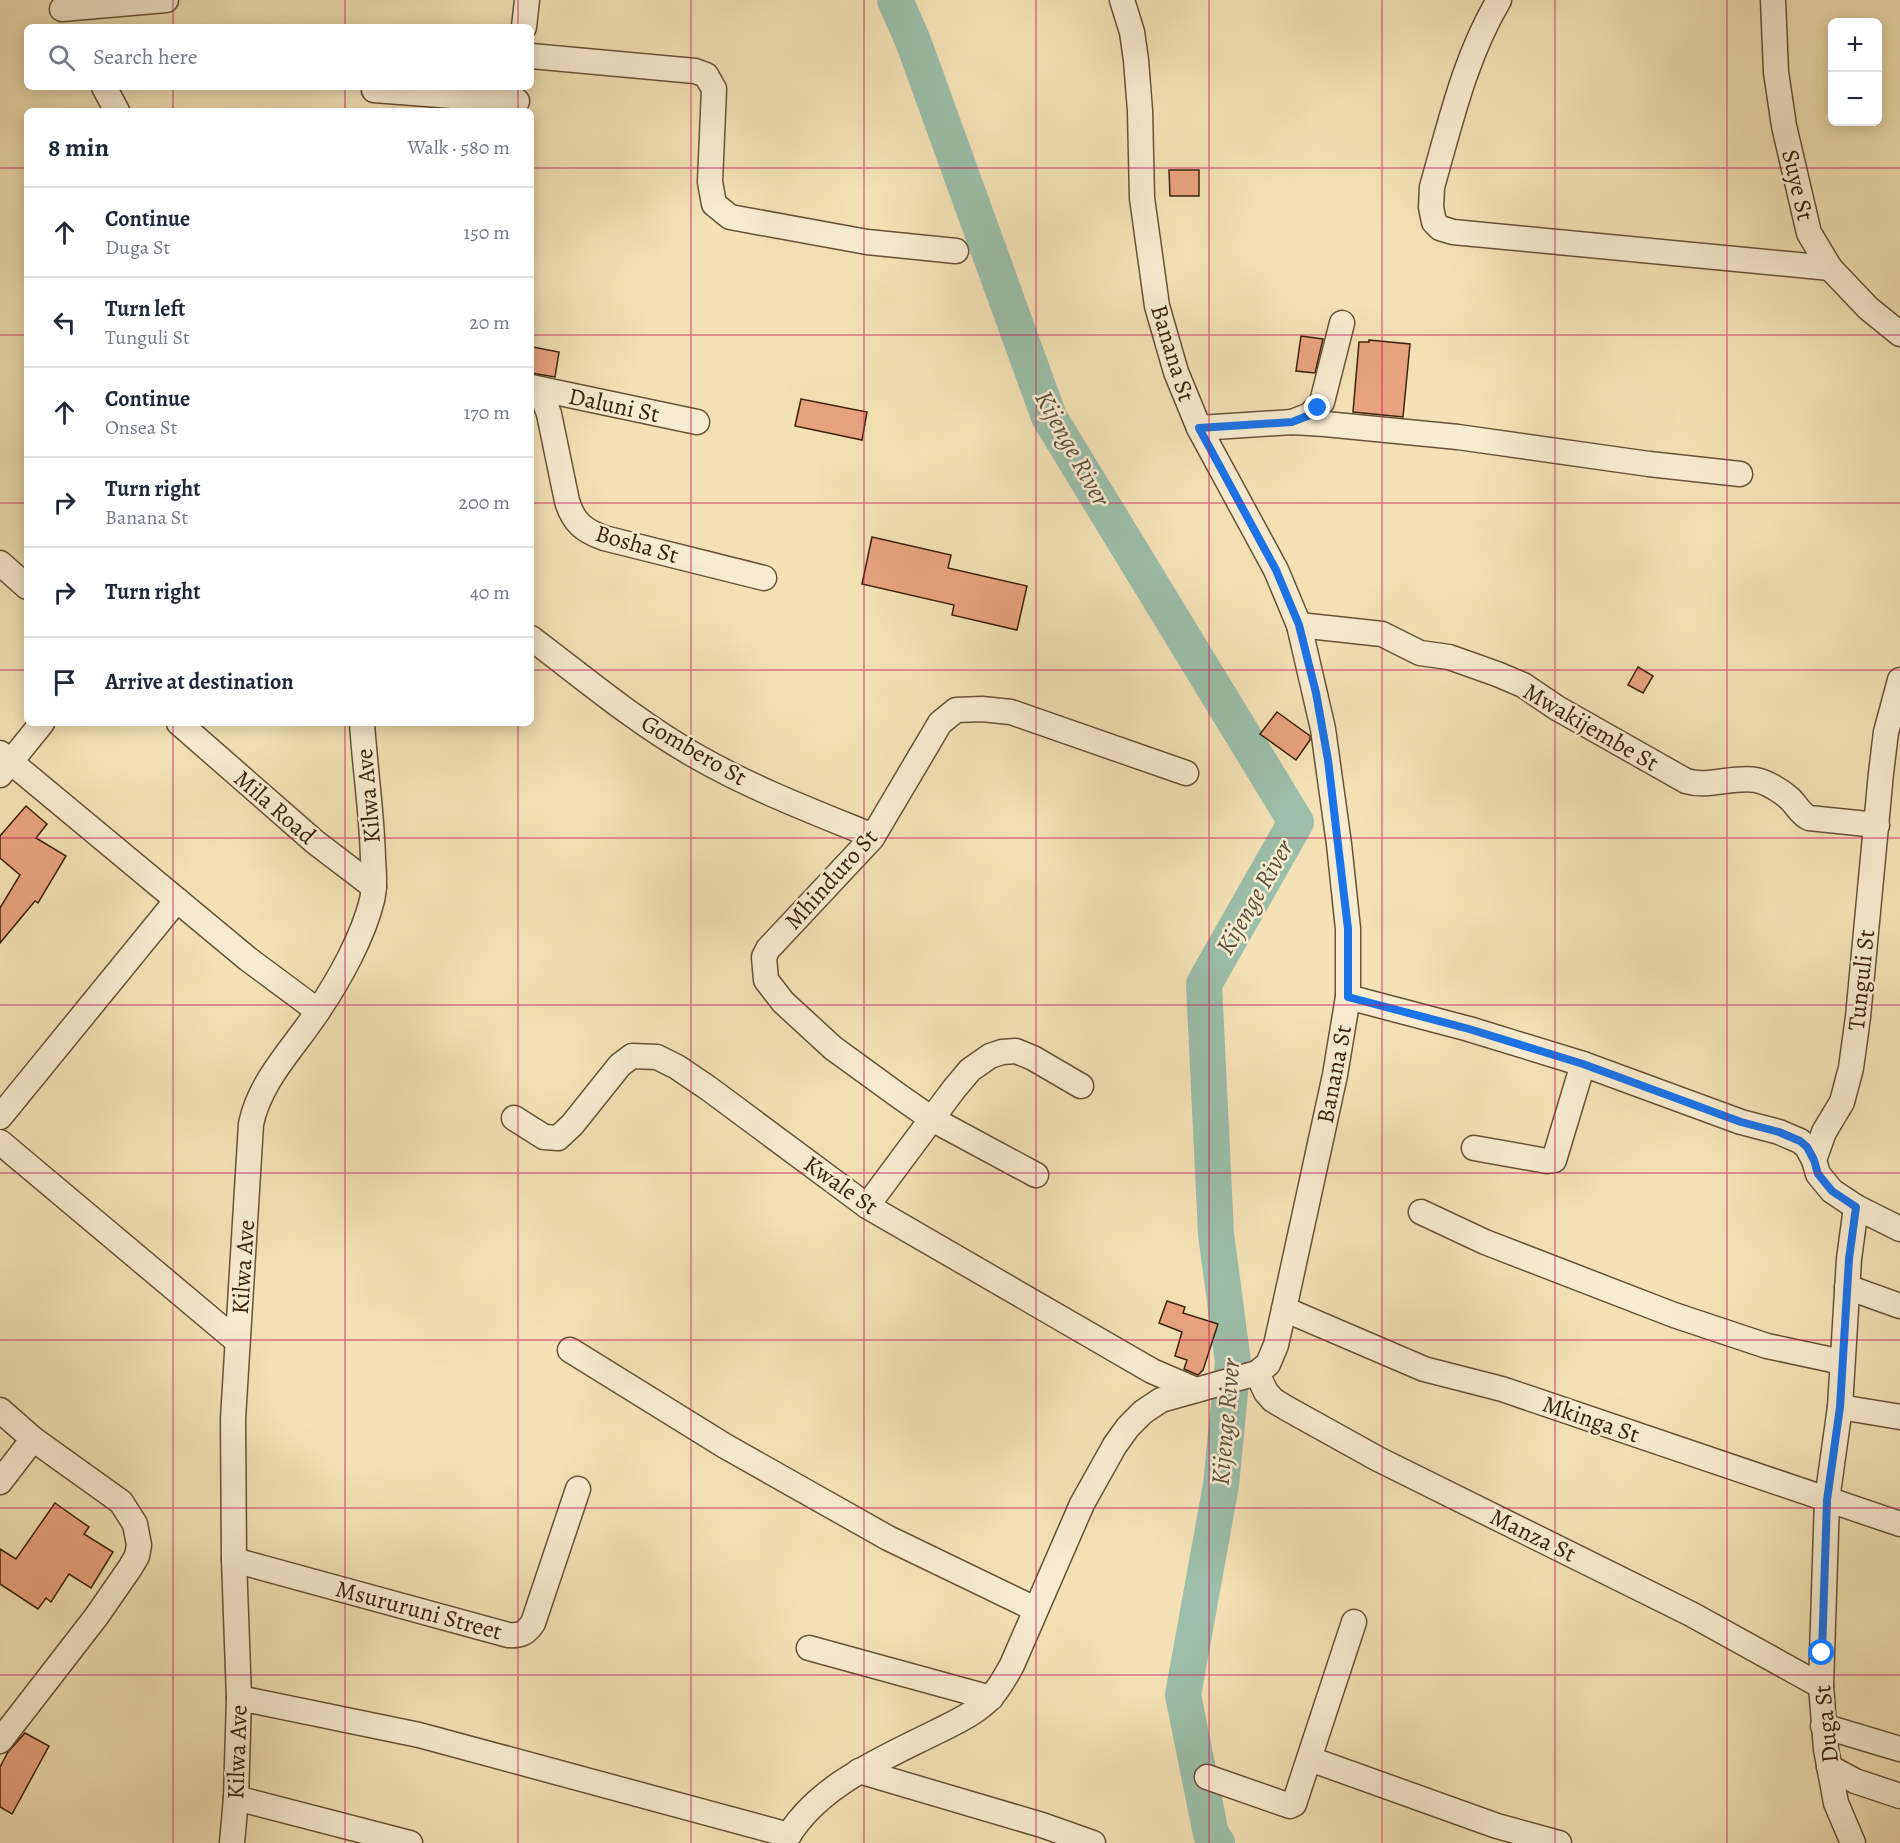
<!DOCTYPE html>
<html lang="en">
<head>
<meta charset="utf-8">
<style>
  :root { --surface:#fff; --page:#f6f6f7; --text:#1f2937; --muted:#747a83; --line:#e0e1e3 }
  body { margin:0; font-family:Alegreya,serif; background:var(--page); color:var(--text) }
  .controls { position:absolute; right:18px; top:18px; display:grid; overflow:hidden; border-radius:9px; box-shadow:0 3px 15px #0003 }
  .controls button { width:54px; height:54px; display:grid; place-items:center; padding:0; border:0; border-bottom:2px solid var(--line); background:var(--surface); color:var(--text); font:30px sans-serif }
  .stop { position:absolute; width:18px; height:18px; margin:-14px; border:4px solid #1a73e8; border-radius:50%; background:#fff }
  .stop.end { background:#1a73e8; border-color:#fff; box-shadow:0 2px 6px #0008 }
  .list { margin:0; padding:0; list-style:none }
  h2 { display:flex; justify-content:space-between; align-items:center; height:78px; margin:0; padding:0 24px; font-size:26px }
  h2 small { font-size:20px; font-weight:400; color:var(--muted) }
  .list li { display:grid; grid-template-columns:39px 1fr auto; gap:18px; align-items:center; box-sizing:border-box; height:90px; padding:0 24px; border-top:2px solid var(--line) }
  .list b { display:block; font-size:22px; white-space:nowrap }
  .list p { margin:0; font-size:20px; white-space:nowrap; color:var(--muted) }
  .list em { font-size:20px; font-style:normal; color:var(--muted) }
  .icon { flex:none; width:33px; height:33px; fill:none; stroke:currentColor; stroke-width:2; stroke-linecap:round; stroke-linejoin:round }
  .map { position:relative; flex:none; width:1900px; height:1843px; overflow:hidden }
  .search { position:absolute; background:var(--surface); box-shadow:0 3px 15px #0003; left:24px; top:24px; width:510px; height:66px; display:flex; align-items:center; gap:15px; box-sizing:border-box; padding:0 21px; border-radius:9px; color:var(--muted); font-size:22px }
  .panel { position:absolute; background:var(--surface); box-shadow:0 3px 15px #0003; left:24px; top:108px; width:510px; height:618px; border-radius:9px }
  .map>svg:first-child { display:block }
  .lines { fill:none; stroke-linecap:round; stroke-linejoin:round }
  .river { stroke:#9cbeaa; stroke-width:36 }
  .building { fill:#e9a380; stroke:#3b220b; stroke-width:1.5 }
  .minor-casing { stroke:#695236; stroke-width:27 }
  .minor { stroke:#f8ecd0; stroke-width:24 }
  .route { stroke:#1a73e8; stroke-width:8 }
  .grid { fill:none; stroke:#c2185b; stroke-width:1.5; stroke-opacity:0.55 }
  .labels { text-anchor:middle; stroke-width:5; stroke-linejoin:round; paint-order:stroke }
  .street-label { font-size:24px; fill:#3b220b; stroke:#f8ecd0 }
  .water-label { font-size:26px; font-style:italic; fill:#58513b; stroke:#f8ecd0 }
</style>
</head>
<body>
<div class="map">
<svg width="1900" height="1843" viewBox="0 0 1900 1843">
  <rect width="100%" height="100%" fill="#f4e2b6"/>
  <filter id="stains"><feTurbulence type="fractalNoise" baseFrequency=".00333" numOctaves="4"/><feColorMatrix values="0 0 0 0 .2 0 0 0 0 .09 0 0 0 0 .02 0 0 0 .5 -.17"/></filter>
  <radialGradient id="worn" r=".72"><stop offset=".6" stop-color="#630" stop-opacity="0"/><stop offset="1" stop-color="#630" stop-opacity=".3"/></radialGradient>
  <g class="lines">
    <polyline class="river" points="895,0 913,41 1049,417 1296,822 1204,984 1216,1234 1233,1362 1221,1485 1183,1695 1211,1834 1217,1843"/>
  </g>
  <g class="building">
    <polygon points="1169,170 1199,170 1199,196 1170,196"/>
    <polygon points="1301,336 1323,339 1315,373 1296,371"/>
    <polygon points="1369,340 1410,344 1403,417 1353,412 1359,342 1369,342"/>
    <polygon points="533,347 559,352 555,377 531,373"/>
    <polygon points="801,399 867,412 862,440 795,426"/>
    <polygon points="872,537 951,555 948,568 1027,586 1017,630 952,615 954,605 862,584"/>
    <polygon points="1638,667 1653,676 1643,693 1628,685"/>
    <polygon points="1277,712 1310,736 1310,740 1296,760 1260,734"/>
    <polygon points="26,806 47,824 36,838 66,856 38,903 35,901 0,943 0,908 20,875 0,858 0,836"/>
    <polygon points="1167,1301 1185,1307 1183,1313 1218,1324 1203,1370 1198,1375 1184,1369 1187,1360 1175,1356 1182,1332 1159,1323"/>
    <polygon points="55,1503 89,1527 84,1534 113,1552 91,1588 69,1574 51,1602 46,1598 38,1609 0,1584 0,1549 16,1559"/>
    <polygon points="25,1733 49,1746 12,1814 0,1807 0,1767 8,1752"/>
  </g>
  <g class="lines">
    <defs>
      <g id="minor">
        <path d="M1499,0C1465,57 1450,124 1432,187L1431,207L1434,222L1440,228L1453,232L1830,268"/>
        <polyline points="1773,0 1776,72 1784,126 1809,233 1830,268 1868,308 1900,334"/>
        <polyline points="62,9 166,0"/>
        <polyline points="524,27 527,0"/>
        <polyline points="531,56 695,71 706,75 714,89 710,182 714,204 730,217 867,242 956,251"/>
        <polyline points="104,87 117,111"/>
        <polyline points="374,90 517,101"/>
        <polyline points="531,387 697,422"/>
        <path d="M540,389L549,414L567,501C573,522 584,531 604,538L764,578"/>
        <polyline points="1292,422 1310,415 1322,402 1342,323"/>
        <polyline points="1199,428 1292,422 1325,424 1458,437 1649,464 1740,474"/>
        <polyline points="0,563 27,587"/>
        <path d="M1299,625L1382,634L1420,653L1449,657L1497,674L1523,685L1557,708L1686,781C1709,788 1733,776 1756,780C1767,782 1781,791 1789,798C1796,804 1800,814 1809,818L1877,825"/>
        <path d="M531,638C584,678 636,722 694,755C751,788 812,811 873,836"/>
        <polyline points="1900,680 1886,732 1881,773 1858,1017 1851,1068 1842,1102 1824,1132 1814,1160 1818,1174 1832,1191 1856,1207 1900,1229"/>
        <polyline points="179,723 315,842 374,887"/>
        <polyline points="0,753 248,959 318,1011"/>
        <polyline points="0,775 42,723"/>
        <polyline points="1348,997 1469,1029 1583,1064 1741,1122 1779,1132 1800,1141 1807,1147 1814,1160"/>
        <polyline points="0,1117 177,900"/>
        <polyline points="514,1118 544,1137 558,1138 572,1125 620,1065 632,1056 657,1057 677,1067 708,1088 867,1206 1152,1371 1196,1390"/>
        <polyline points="0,1142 237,1341"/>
        <polyline points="1474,1148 1547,1161 1554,1160 1583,1064"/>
        <polyline points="1036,1175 932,1119 899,1096 833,1048 783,1002 766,980 764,957 768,949 872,838 940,723 956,710 982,709 1011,712 1186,773"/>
        <polyline points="867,1206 954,1089 970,1070 990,1056 1002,1052 1016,1051 1033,1058 1081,1086"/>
        <polyline points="1421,1212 1485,1242 1674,1315 1767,1346 1842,1362"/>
        <polyline points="1847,1287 1900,1306"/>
        <polyline points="1284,1309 1424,1369 1502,1389 1900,1524"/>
        <polyline points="570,1350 725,1446 888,1538 1035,1609"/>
        <polyline points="1257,1373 1266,1392 1273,1400 1288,1409 1378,1459 1691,1614 1821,1686"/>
        <polyline points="1840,1407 1900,1417"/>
        <polyline points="0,1410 33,1439 121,1502 135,1524 139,1545 137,1556 130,1568 96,1617 0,1741"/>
        <polyline points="0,1482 33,1439"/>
        <path d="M234,1560L508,1635C521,1636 526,1633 533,1623L578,1489"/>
        <polyline points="809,1648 991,1698"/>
        <polyline points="239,1698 419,1735 789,1835"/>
        <polyline points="1823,1726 1900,1749"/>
        <polyline points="1310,1759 1497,1826 1559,1843"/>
        <polyline points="1829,1767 1855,1781 1900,1796"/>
        <polyline points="859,1771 1042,1825 1093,1843"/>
        <polyline points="1207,1777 1290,1806 1294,1804 1354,1622"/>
        <polyline points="236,1798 410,1843"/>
        <path d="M232,1843L236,1798L239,1698L234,1560L233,1419L251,1124C260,1080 294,1048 318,1011C339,980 363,937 372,900C375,887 374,873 373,859C372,814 365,769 362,723"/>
        <path d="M784,1843C814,1787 880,1760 934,1733C954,1723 977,1713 992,1696C1000,1687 1006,1676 1012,1665L1082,1504L1115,1445L1128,1427L1143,1412L1161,1400L1257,1373L1268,1364L1276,1345L1284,1309L1335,1075L1348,997V929L1339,844L1323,729L1299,625L1276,570L1199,428L1176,372L1157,306L1142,198L1140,111L1136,60L1132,32L1122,0"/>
        <polyline points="1853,1843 1836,1803 1826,1749 1821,1686 1827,1500 1840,1407 1849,1259 1856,1207"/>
      </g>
    </defs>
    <use href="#minor" class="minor-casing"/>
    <use href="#minor" class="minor"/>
  </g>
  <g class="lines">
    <polyline class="route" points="1318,408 1310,415 1292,422 1199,428 1276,570 1299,625 1316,693 1328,760 1348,929 1348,997 1469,1029 1583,1064 1741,1122 1779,1132 1800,1141 1807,1147 1814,1160 1818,1174 1832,1191 1856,1207 1849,1259 1840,1407 1827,1500 1822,1653"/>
  </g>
  <path class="grid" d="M173,0V27M345,0V27M518,0V27M691,0V1843M864,0V1843M1036,0V1843M1209,0V1843M1382,0V1843M1555,0V1843M1727,0V1843M173,87V111M345,87V111M518,87V111M0,168H27M531,168H1900M0,335H27M531,335H1900M0,503H27M531,503H1900M0,670H27M531,670H1900M173,723V1843M345,723V1843M518,723V1843M0,838H1900M0,1005H1900M0,1173H1900M0,1340H1900M0,1508H1900M0,1675H1900"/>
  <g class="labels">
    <g class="street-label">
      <text transform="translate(1798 185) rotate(77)" y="8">Suye St</text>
      <text transform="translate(1173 353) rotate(73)" y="8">Banana St</text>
      <text transform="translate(614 405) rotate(12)" y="8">Daluni St</text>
      <text transform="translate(637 544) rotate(16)" y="8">Bosha St</text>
      <text transform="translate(1591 727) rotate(30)" y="8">Mwakijembe St</text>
      <text transform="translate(694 750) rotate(30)" y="8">Gombero St</text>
      <text transform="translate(368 796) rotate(-95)" y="8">Kilwa Ave</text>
      <text transform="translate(275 807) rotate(41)" y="8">Mila Road</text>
      <text transform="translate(831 879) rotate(-48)" y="8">Mhinduro St</text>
      <text transform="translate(1861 980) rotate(-84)" y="8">Tunguli St</text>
      <text transform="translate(1334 1074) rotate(-79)" y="8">Banana St</text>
      <text transform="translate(841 1185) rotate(35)" y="8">Kwale St</text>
      <text transform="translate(243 1267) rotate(-86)" y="8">Kilwa Ave</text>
      <text transform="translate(1591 1419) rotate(19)" y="8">Mkinga St</text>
      <text transform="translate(1533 1535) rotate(26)" y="8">Manza St</text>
      <text transform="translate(419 1610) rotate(15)" y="8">Msururuni Street</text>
      <text transform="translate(1826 1724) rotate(-96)" y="8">Duga St</text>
      <text transform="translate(237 1752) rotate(-88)" y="8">Kilwa Ave</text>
    </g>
    <g class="water-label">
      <text transform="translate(1073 448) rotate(61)" y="9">Kijenge River</text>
      <text transform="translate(1254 897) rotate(-60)" y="9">Kijenge River</text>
      <text transform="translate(1225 1422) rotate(-85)" y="9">Kijenge River</text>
    </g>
  </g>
  <rect width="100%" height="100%" filter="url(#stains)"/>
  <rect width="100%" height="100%" fill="url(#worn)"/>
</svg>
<div class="controls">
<button>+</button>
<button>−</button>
</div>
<div class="stop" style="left:1822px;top:1653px"></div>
<div class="stop end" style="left:1318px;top:408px"></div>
<div class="search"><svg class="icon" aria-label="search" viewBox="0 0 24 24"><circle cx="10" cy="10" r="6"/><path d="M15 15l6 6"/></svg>Search here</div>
<section class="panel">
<h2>8 min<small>Walk · 580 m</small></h2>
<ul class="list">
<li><svg class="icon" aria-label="ahead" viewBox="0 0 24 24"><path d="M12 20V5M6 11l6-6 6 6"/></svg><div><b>Continue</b><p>Duga St</p></div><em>150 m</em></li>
<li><svg class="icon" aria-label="left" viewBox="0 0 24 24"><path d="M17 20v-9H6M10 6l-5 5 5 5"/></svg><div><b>Turn left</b><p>Tunguli St</p></div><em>20 m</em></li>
<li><svg class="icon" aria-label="ahead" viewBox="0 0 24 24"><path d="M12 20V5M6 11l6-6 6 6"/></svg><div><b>Continue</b><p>Onsea St</p></div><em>170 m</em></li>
<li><svg class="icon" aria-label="right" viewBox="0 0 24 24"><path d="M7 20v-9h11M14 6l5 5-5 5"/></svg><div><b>Turn right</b><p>Banana St</p></div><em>200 m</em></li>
<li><svg class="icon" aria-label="right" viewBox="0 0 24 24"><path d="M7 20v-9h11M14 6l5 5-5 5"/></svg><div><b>Turn right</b></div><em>40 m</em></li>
<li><svg class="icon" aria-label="arrive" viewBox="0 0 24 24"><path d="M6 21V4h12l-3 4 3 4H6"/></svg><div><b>Arrive at destination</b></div></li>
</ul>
</section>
</div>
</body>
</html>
